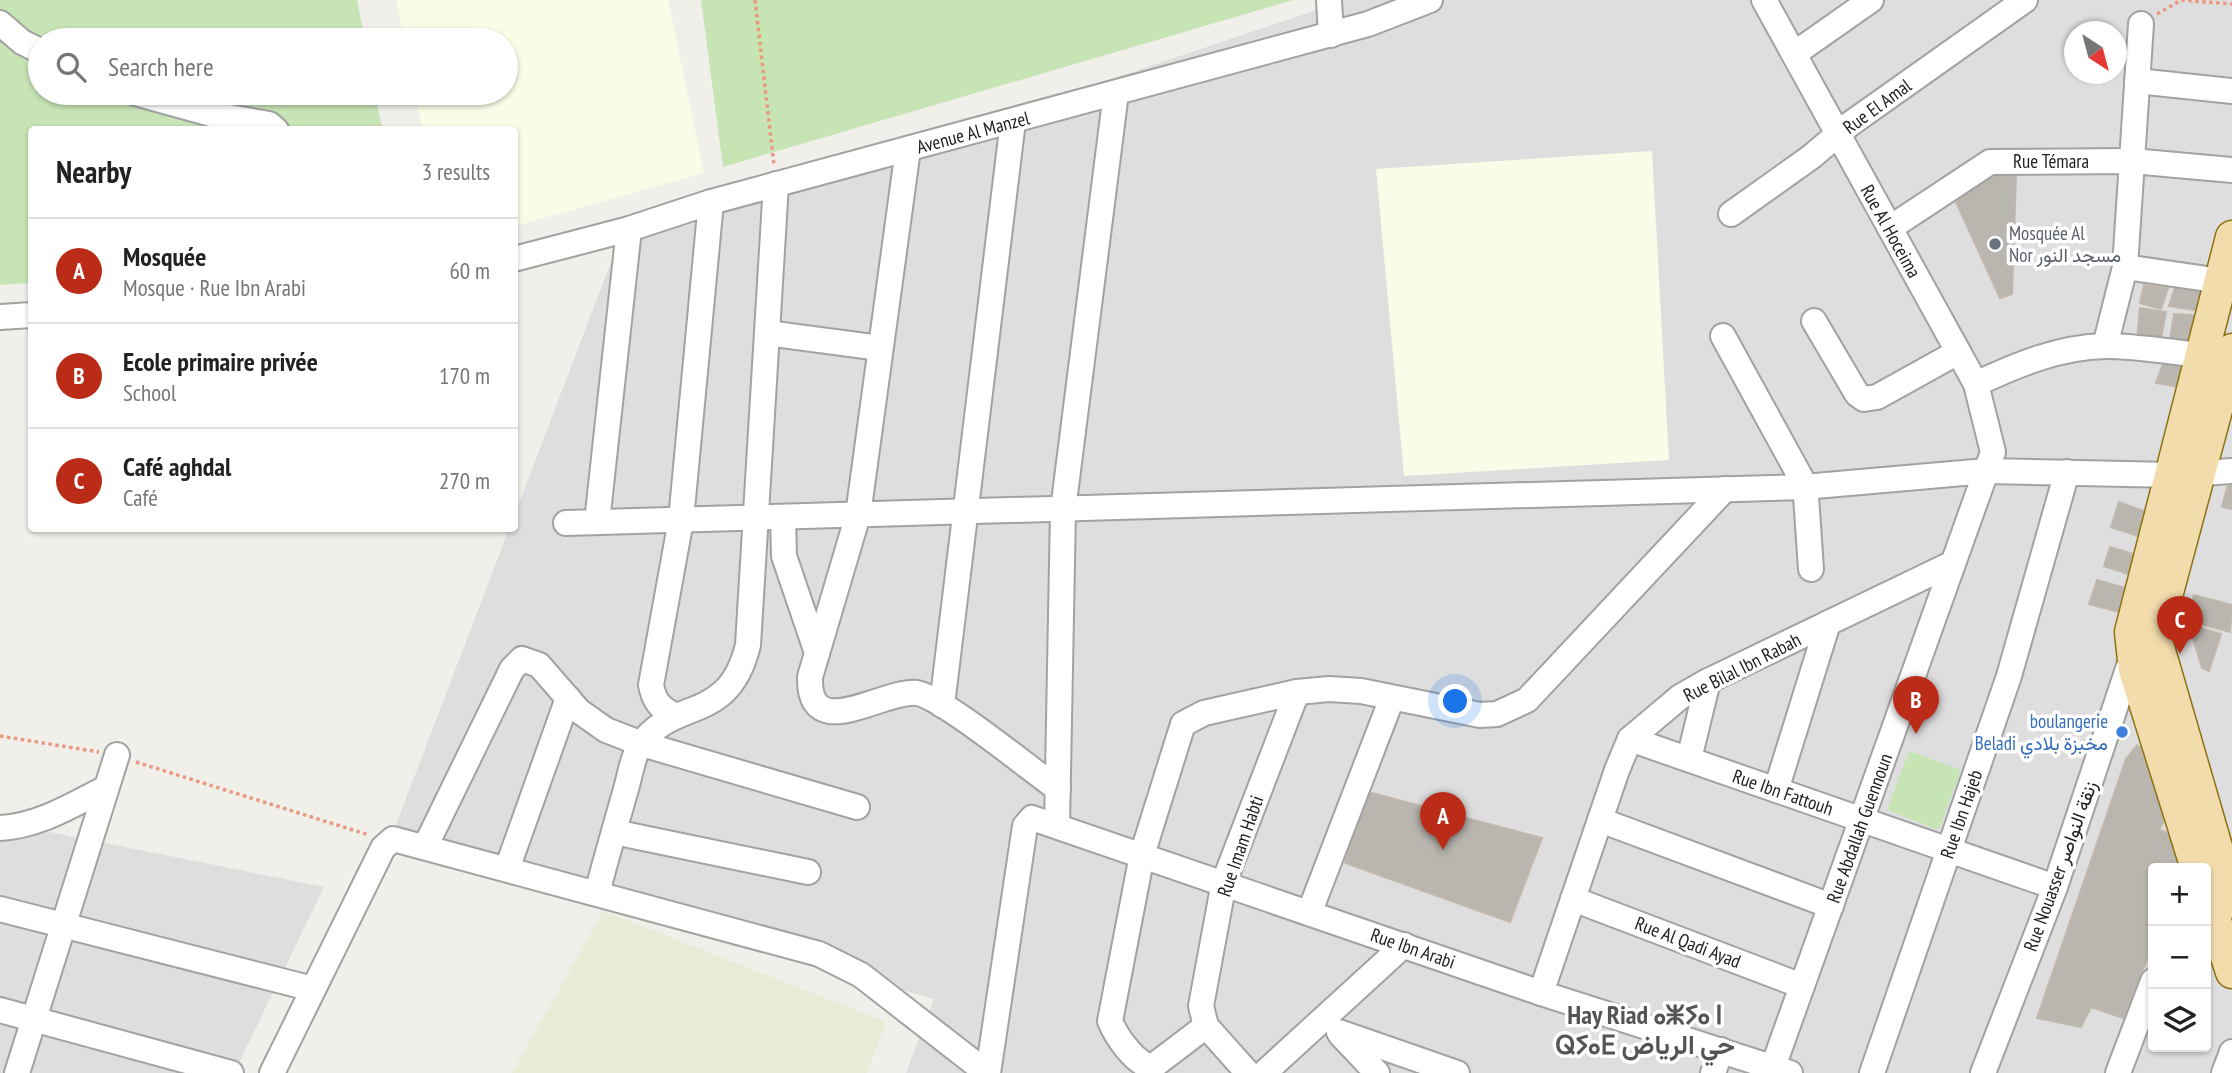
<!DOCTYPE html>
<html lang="en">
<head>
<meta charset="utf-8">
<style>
  :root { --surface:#fff; --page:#f6f6f6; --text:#222; --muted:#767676; --line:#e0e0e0; --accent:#ba2b18 }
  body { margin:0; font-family:"PT Sans Narrow",Vazirmatn,"Noto Sans Tifinagh",sans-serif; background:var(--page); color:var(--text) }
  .controls { position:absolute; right:21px; bottom:21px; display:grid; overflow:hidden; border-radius:7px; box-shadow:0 2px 5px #0004 }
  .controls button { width:63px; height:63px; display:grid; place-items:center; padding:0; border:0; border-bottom:2px solid var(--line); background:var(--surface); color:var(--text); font:35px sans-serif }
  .compass { position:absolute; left:2064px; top:21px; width:63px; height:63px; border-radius:50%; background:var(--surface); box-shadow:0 2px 5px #0004; rotate:144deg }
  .you { position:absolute; left:1456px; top:702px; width:24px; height:24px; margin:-18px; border:5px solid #fff; border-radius:50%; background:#1a73e8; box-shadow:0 0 0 10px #1a73e833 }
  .badge { display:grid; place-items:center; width:46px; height:46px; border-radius:50%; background:var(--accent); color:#fff; font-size:23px; font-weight:700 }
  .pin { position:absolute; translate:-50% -58px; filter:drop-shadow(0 2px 4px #0008) }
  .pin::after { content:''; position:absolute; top:37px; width:24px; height:21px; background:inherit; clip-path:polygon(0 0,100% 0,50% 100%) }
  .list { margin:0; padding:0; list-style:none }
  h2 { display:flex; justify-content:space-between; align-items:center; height:91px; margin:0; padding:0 28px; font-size:30px }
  h2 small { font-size:23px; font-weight:400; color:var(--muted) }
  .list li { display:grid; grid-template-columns:46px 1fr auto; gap:21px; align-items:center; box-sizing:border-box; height:105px; padding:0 28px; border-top:2px solid var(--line) }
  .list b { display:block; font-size:26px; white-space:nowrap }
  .list p { margin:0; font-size:23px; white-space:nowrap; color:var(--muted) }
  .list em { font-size:23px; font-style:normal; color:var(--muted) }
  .icon { flex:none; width:38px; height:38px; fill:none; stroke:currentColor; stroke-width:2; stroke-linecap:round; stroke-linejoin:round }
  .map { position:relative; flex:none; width:2232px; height:1073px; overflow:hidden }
  .search { position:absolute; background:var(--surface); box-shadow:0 2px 5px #0004; left:28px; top:28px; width:490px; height:77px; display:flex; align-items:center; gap:18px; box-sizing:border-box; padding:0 24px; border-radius:38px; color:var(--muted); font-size:26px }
  .panel { position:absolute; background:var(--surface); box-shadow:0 2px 5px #0004; left:28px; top:126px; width:490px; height:406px; border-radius:7px }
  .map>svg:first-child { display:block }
  .residential { fill:#dfdede; fill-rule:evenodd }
  .education { fill:#f9fce6 }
  .farmland { fill:#e8ecd7 }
  .grass { fill:#c7e4b5 }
  .building { fill:#b9b5af; stroke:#c0b8ad; stroke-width:2 }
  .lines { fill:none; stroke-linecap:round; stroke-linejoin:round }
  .minor-casing { stroke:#a2a2a2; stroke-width:28 }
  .major-casing { stroke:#8c7212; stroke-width:35 }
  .path { stroke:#ea9880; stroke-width:3.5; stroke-dasharray:3.5 3.5; stroke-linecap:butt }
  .minor { stroke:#fff; stroke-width:24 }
  .major { stroke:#f2dcac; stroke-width:32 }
  .worship-dot { fill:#6b7280; stroke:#fff; stroke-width:2.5 }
  .shop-dot { fill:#3f7fe0; stroke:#fff; stroke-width:2.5 }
  .labels { text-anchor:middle; stroke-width:7; stroke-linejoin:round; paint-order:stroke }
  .street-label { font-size:19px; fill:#212121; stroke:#fff }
  .worship-label { font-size:19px; fill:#5b616d; stroke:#fff; text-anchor:start }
  .shop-label { font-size:19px; fill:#366cbe; stroke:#fff; text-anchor:end }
  .district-label { font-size:26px; font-weight:bold; fill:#545454; stroke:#fff }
</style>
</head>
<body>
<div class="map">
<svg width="2232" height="1073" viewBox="0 0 2232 1073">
  <rect width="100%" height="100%" fill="#f0efe9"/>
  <g class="residential">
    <path d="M1346,0H2232V1073H906L934,999L389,843L509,529L514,528L515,514L617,246ZM2074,32H2116V74H2074ZM2153,868H2206V1047H2153Z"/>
    <polygon points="0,822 324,887 234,1073 0,1073"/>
  </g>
  <g class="education">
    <polygon points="396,0 668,0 704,173 515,226 514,130 422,129 415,93 506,93 506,40 404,40"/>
    <polygon points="1652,151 1669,460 1404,476 1376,169"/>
  </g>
  <polygon class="farmland" points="603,911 886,1022 867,1073 512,1073"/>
  <g class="grass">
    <polygon points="0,0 357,0 365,40 40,40 40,93 375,93 382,129 32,130 31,283 0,285"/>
    <polygon points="701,0 1293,0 723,167"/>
    <polygon points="1909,751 1961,770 1939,830 1887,810"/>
  </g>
  <g class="building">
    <polygon points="1983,170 2016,176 2012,294 2000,298 1952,193"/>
    <polygon points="2176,284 2212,289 2207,312 2169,306"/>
    <polygon points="2144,285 2168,288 2161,309 2140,303"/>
    <polygon points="2140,308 2166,312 2161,339 2137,339"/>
    <polygon points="2174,314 2207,316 2198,343 2170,340"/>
    <polygon points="2164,361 2193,363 2186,388 2156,383"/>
    <polygon points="2232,479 2232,509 2222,507 2229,480"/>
    <polygon points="2119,502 2149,513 2141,537 2111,527"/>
    <polygon points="2110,547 2136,555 2128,574 2104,566"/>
    <polygon points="2097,580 2125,588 2119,612 2089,604"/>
    <polygon points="2194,595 2232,605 2230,632 2187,620"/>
    <polygon points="2189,625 2221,634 2209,671 2202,668"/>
    <polygon points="2137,745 2142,748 2159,792 2163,822 2159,830 2174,835 2185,868 2153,868 2153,945 2123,1018 2091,1007 2081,1027 2037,1018 2126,759"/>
    <polygon points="1368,792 1542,838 1510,922 1345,863"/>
  </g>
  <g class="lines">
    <defs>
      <g id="minor">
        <polyline points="1329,0 1331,35"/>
        <polyline points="1764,0 1976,384 1993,452 1773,1067"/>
        <polyline points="0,23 22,42 40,51"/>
        <polyline points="1794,54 1871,0"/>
        <polyline points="2137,81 2232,91"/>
        <polyline points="135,93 211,114 269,124 276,130"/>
        <path d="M908,149L858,515L810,677C808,746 883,689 917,693C942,697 1031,770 1058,789"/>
        <polyline points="1731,214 1811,157 1850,124 2025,0"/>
        <polyline points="1890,228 1990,162 2132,161 2232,170"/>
        <polyline points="514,259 629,229 711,202 1368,24 1430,0"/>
        <polyline points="2125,267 2221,281"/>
        <polyline points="0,317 32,315"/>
        <polyline points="1814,321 1857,394 1864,399 1877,397 1958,352"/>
        <polyline points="767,333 880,348"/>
        <polyline points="1723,336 1801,478 1806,496 1811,569"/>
        <polyline points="2105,346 2125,267 2141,24"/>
        <path d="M1976,384C2016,365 2059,347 2105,346C2137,346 2170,352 2202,355"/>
        <polyline points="783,517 784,556 817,653"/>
        <polyline points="597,522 629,229"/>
        <polyline points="566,523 1804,487 1986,471 2173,475 2232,471"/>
        <polyline points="942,705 1013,121"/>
        <path d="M674,715C660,708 654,701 651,685L681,520L711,202"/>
        <polyline points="1630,739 2055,887"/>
        <polyline points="1689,759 1708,681"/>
        <polyline points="1776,790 1828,623"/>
        <polyline points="1600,820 1831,906"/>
        <polyline points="1057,826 1063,510 1116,93"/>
        <path d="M0,828C39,826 72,805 106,788"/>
        <polyline points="614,832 808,872"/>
        <polyline points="425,847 512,669 522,659 539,665 579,711 606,730 642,744 857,807"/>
        <polyline points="507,869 568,698"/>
        <path d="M597,893C606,859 616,824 626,789C630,776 632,759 639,747C673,695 728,727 748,645L776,184"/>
        <polyline points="1573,899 1802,986"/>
        <polyline points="0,909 313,989"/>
        <polyline points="1310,911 1392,698"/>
        <polyline points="1541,993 1617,770 1630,739 1680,697 1708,681 1953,563"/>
        <polyline points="0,1010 231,1073"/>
        <path d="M1206,1026L1152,1067C1135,1064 1116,1036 1110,1021L1142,855L1183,724L1204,713L1297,692L1329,689L1361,691L1480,715L1497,714L1527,700L1725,489"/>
        <polyline points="1339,1032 1457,1073"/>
        <polyline points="1341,1035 1377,1073"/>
        <polyline points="17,1073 117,755"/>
        <polyline points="272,1073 383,848 393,839 819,954 861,975 987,1073"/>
        <polyline points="988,1073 1025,826 1032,818 1541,993 1790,1073"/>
        <polyline points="1248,1073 1206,1026 1201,1006 1224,882 1297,692"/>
        <polyline points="1264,1073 1404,945"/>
        <polyline points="1713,1073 1721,1050"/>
        <polyline points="1872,1073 2009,676 2067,472"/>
        <polyline points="1983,1073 2055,887 2132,657 2137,655"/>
        <polyline points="2118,1073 2153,981"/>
        <polyline points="2224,1073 2232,1052"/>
      </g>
      <g id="major">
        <polyline points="2232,350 2155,637 2232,902"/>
        <polyline points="2197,868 2135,670 2131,632 2232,237"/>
        <polyline points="2206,894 2232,972"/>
      </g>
    </defs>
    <use href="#minor" class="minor-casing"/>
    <use href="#major" class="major-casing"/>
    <g class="path">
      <polyline points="755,0 774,165"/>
      <polyline points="2157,14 2181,0 2232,4"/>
      <polyline points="0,736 99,752"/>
      <polyline points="136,762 369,835"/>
    </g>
    <use href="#minor" class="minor"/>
    <use href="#major" class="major"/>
  </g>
  <circle class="worship-dot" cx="1995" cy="244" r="7"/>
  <circle class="shop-dot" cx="2122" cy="732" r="7"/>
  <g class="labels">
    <g class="street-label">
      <text transform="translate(1877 106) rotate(-36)" y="7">Rue El Amal</text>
      <text transform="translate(973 132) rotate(-15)" y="7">Avenue Al Manzel</text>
      <text x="2051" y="168">Rue Témara</text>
      <text transform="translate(1891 231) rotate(61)" y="7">Rue Al Hoceima</text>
      <text transform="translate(1742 667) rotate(-27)" y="7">Rue Bilal Ibn Rabah</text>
      <text transform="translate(1783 792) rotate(19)" y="7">Rue Ibn Fattouh</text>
      <text transform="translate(1961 814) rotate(-71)" y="7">Rue Ibn Hajeb</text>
      <text transform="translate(1859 828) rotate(-70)" y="7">Rue Abdallah Guennoun</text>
      <text transform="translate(1240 846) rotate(-71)" y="7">Rue Imam Habti</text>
      <text transform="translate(2060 866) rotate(-70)" y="7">Rue Nouasser زنقة النواصر</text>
      <text transform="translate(1688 942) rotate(21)" y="7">Rue Al Qadi Ayad</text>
      <text transform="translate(1413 948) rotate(19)" y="7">Rue Ibn Arabi</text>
    </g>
    <g class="worship-label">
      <text x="2009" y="240">Mosquée Al<tspan x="2009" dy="22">Nor مسجد النور</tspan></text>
    </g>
    <g class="shop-label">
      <text x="2108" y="728">boulangerie<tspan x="2108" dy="22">Beladi مخبزة بلادي</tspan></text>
    </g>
    <g class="district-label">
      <text x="1645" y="1024">Hay Riad ⴰⵥⵢⴰ ⵏ<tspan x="1645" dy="30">ⵕⵢⴰⴹ حي الرياض</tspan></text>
    </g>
  </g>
</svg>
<div class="controls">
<button>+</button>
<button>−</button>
<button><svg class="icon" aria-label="layers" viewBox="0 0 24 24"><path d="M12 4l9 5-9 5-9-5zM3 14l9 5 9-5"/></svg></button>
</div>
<svg class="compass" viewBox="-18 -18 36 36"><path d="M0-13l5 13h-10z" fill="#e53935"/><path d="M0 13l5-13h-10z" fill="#767676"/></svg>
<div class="you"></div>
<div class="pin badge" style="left:1443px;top:850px">A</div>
<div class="pin badge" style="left:1916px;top:734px">B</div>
<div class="pin badge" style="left:2180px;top:654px">C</div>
<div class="search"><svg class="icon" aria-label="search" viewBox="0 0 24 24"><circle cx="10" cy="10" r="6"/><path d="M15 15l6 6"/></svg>Search here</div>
<section class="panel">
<h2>Nearby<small>3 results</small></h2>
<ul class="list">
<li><span class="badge">A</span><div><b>Mosquée</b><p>Mosque · Rue Ibn Arabi</p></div><em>60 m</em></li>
<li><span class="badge">B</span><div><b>Ecole primaire privée</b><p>School</p></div><em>170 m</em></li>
<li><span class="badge">C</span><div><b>Café aghdal</b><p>Café</p></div><em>270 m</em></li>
</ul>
</section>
</div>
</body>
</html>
